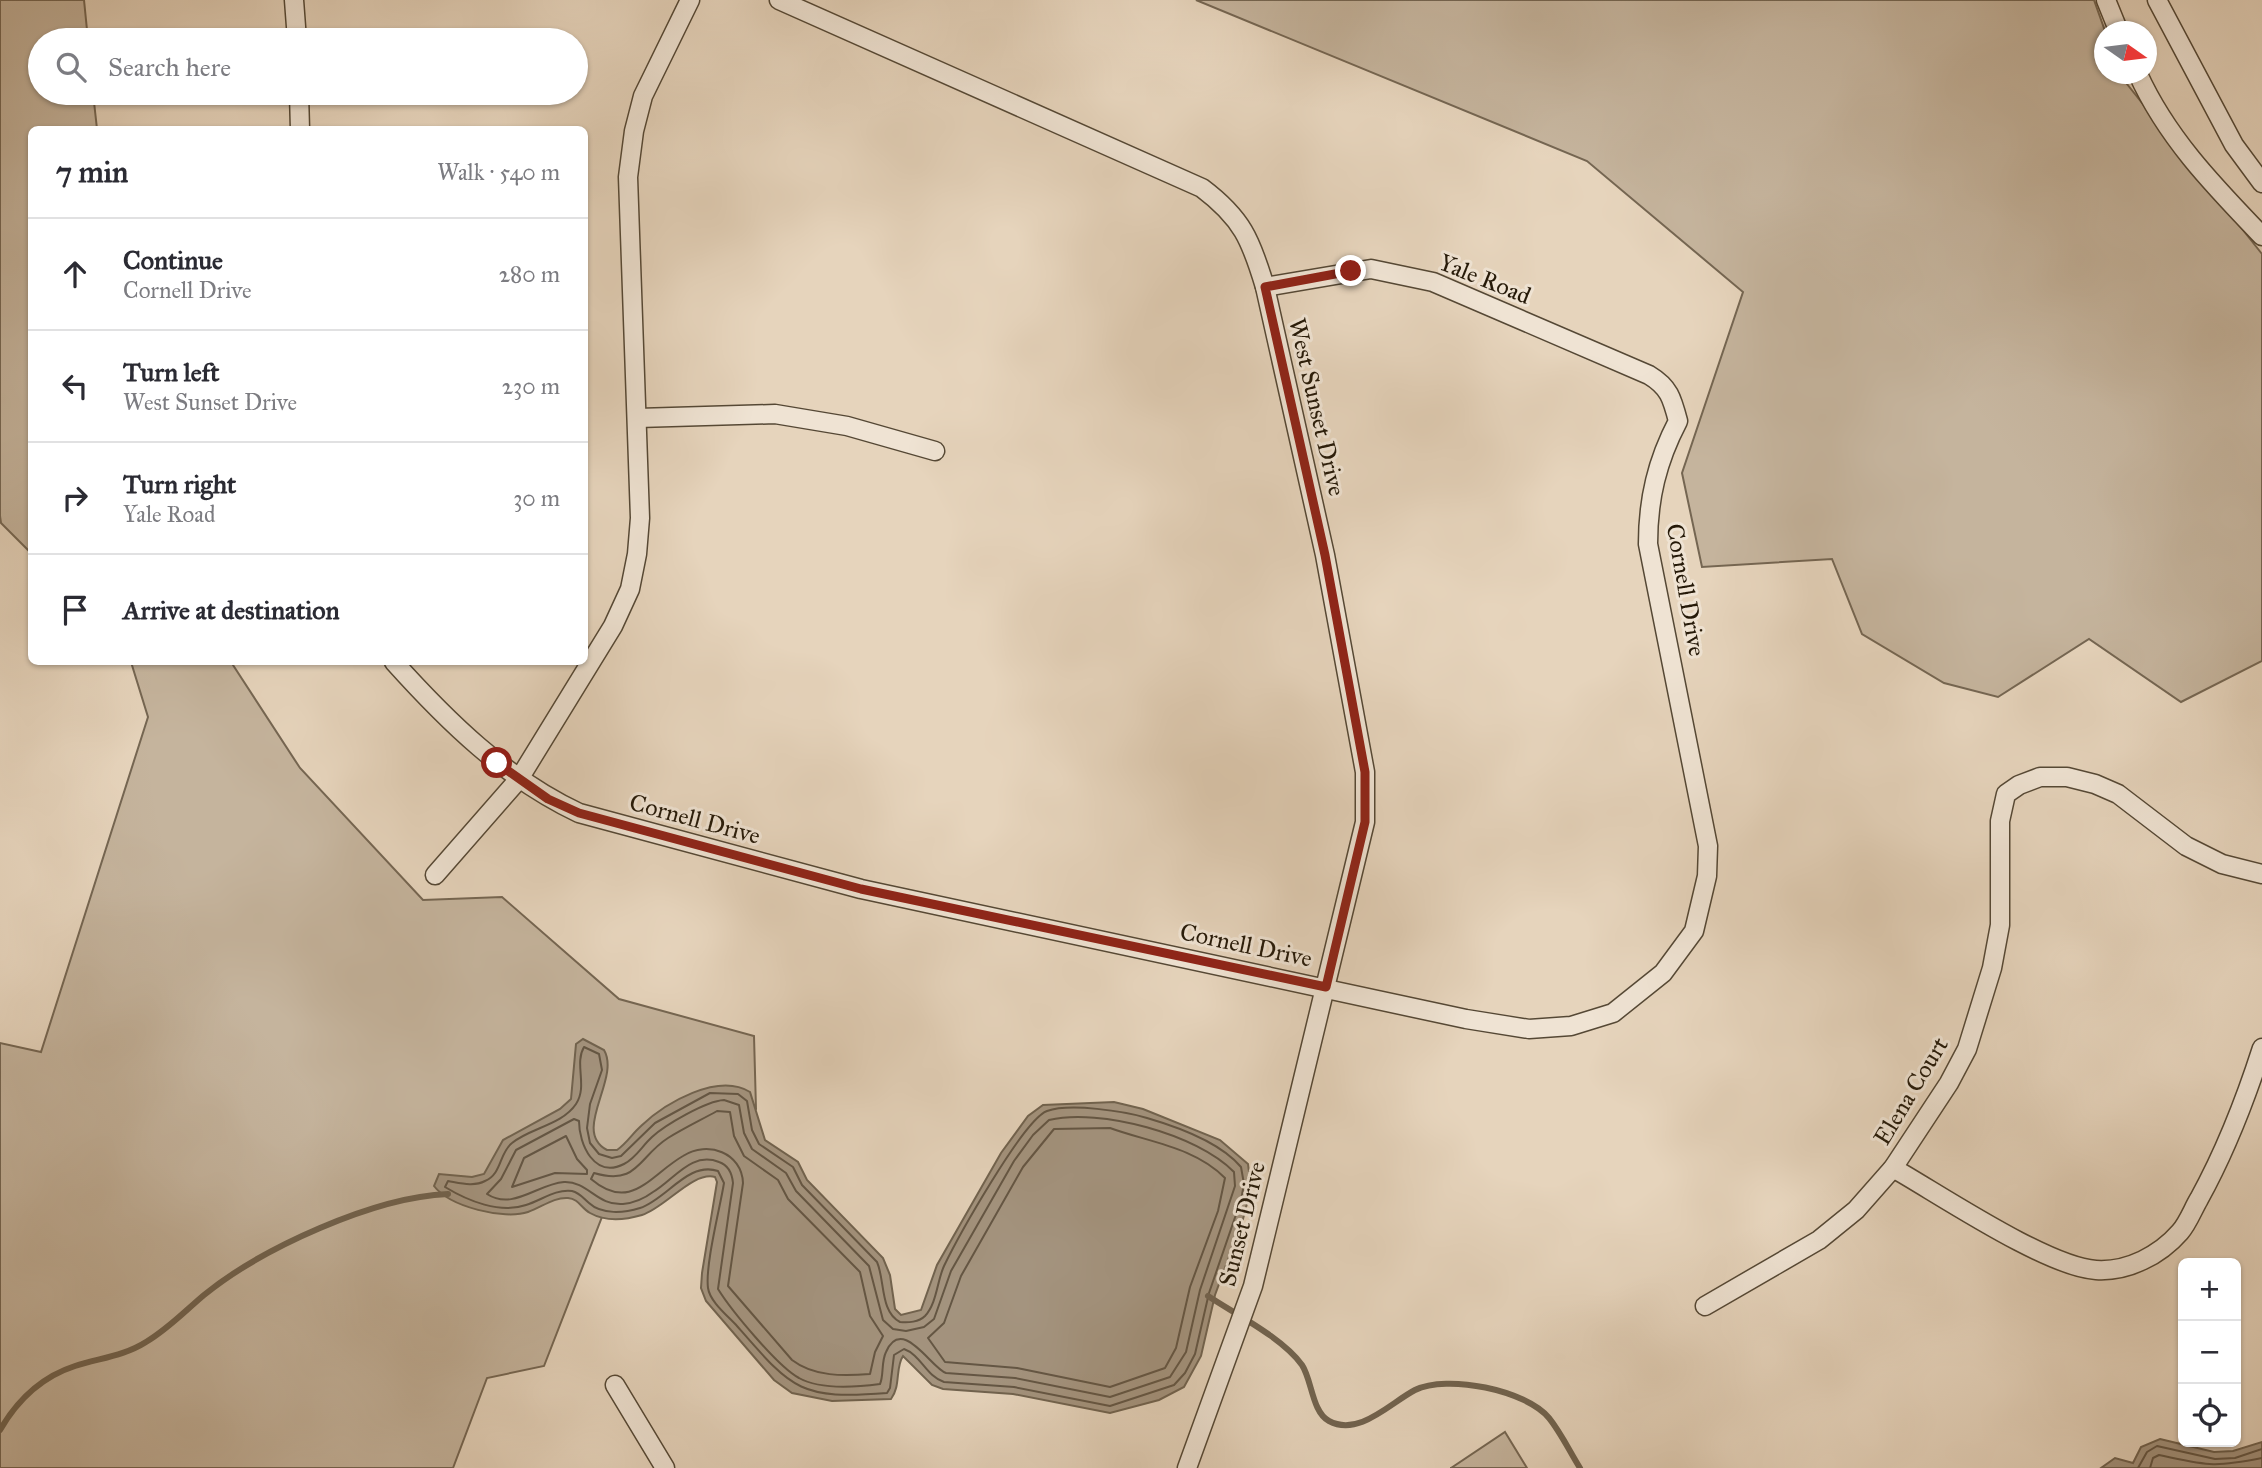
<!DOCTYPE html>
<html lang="en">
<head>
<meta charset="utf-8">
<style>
  :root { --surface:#fff; --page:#f7f7f7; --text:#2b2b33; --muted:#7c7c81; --line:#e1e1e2 }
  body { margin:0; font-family:"IM FELL Great Primer",serif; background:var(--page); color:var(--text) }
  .controls { position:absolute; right:21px; bottom:21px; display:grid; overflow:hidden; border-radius:10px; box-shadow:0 2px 5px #0004 }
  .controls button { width:63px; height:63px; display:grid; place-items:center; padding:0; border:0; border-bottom:2px solid var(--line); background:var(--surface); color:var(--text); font:35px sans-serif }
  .compass { position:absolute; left:2094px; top:21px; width:63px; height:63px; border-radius:50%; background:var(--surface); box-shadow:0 2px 5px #0004; rotate:104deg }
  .stop { position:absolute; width:21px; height:21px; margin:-16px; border:5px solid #8f2418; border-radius:50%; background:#fff }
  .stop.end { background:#8f2418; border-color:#fff; box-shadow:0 2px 7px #0008 }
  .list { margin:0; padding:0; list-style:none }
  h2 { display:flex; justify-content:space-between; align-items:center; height:91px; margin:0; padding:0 28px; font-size:30px }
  h2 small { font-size:23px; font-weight:400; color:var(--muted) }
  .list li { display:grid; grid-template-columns:46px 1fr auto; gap:21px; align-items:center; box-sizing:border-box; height:112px; padding:0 28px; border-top:2px solid var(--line) }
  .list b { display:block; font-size:26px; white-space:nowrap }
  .list p { margin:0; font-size:23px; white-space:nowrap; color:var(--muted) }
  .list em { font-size:23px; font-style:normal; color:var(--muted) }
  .icon { flex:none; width:38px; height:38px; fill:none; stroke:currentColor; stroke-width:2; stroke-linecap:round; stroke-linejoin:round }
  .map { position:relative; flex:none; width:2262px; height:1468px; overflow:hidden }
  .search { position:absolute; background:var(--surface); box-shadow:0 2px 5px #0004; left:28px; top:28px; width:560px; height:77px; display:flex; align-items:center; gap:18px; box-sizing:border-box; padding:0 24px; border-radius:38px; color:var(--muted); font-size:26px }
  .panel { position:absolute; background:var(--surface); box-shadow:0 2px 5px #0004; left:28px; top:126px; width:560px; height:539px; border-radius:10px }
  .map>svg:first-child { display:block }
  .green { fill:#c5b49d; stroke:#756652; stroke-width:2 }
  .water { fill:#a4947f; stroke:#71634f; stroke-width:2 }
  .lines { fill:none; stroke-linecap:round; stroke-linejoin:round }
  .shore { stroke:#645644; stroke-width:2 }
  .stream { stroke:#71634f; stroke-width:6 }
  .minor-casing { stroke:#554835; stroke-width:21 }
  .minor { stroke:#efe3d3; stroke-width:18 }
  .route { stroke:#8f2418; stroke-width:9 }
  .labels { text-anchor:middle; stroke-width:6; stroke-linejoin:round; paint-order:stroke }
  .street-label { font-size:24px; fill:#251908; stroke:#efe3d3 }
</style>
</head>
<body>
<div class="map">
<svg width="2262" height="1468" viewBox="0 0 2262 1468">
  <rect width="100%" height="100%" fill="#e6d4bc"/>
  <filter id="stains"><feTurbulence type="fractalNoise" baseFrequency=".00286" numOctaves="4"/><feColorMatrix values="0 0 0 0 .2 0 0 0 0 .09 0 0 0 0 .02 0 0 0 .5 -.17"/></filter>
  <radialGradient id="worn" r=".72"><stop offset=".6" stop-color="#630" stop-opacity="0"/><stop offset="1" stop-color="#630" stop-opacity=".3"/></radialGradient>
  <g class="green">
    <polygon points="0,0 84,0 88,40 40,40 40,93 93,93 97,129 32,130 31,553 1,523 0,516"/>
    <polygon points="1196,0 2094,0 2105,31 2104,74 2119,74 2262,254 2262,661 2181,702 2089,639 1998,697 1944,683 1862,634 1832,559 1702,567 1682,473 1743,292 1587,161"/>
    <polygon points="131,662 231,662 300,768 423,900 502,897 619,999 754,1036 756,1109 602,1217 544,1366 487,1378 453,1468 0,1468 0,1043 41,1052 148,717"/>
    <polygon points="1505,1432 1527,1468 1450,1468 1451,1468"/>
  </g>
  <g class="water">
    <path d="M583,1039L604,1050C621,1079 571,1131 607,1150H617C627,1143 632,1134 641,1126C665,1103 718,1072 750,1092L765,1140L798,1162L807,1180L883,1258L890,1275L895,1309L901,1315L921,1310L937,1265L1001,1153L1028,1116L1043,1105L1114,1102L1143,1109L1220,1140L1248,1164L1251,1188L1243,1219L1215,1295L1201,1356L1184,1387L1159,1400L1110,1413L1013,1394L943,1389L932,1385L903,1356C895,1368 901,1386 891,1399L832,1401L792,1393L774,1380L706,1301L701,1288L702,1273L717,1182L715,1177C693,1171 665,1208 642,1215C625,1220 606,1222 590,1213C581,1208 579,1199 568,1198C554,1197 542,1207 528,1212C504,1220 450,1207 434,1186L439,1174L472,1177L484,1174L503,1140L560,1109L571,1099L576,1044Z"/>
    <polygon points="2160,1439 2214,1452 2233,1451 2262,1442 2262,1468 2101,1468 2115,1458 2133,1463 2141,1447"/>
  </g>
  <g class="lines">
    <g class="shore">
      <path d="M584,1047L599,1054L602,1070L590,1104L587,1128L590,1143L599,1154L612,1158L621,1156L655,1123L710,1093L738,1094L747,1101L752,1130L759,1144L793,1167L802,1185L877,1262C885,1280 880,1312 900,1322C908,1323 919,1322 925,1316C937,1303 937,1281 944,1266C957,1239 1023,1120 1047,1111C1070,1103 1124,1111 1147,1118C1178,1127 1220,1142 1241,1167L1244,1184L1241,1200L1209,1293L1195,1354L1185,1373L1174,1385L1110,1406L1014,1387L944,1382C926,1376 921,1355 904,1349L894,1355L890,1388L887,1393C799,1400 792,1389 737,1326C728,1316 710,1302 708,1288C705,1265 720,1208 724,1183L718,1171C688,1161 667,1199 640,1208C624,1213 602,1215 589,1203C583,1198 580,1193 572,1191C555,1189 542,1200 526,1205C500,1214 468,1201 445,1187L448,1181C460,1183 474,1187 485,1181C502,1174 499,1153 512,1143C530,1128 562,1125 576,1104C588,1086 574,1064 584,1047Z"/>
      <path d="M724,1100L739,1105L744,1133L752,1149L786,1173L796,1191L869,1266L883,1320L893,1329L906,1331L924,1327L934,1319L951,1271L1014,1161L1033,1135L1049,1120C1100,1108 1197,1134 1234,1172L1235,1186L1200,1290L1186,1352L1170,1377L1110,1397L1015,1378L946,1373C931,1368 902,1315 886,1352C881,1362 884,1375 880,1384C857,1387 820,1390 799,1378C778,1367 731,1310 718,1289L733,1183C732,1173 728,1165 719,1162C691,1151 674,1180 653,1192C645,1198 633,1203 623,1204C597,1206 588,1181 564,1182C537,1184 513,1211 487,1194L501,1179L516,1150L574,1119L579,1121C579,1144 594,1179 624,1164C636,1158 642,1146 652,1137C665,1125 706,1101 724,1100Z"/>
      <path d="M717,1111L730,1112L734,1136L744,1156L778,1180L788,1199L860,1272L870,1316L883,1336L875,1352L870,1374C844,1376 814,1377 792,1360L728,1286L743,1183C742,1153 708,1140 683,1156C650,1175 631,1213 591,1179L594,1173C638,1186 638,1157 668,1138C684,1128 701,1120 717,1111Z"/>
      <path d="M1110,1128C1148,1142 1195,1147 1225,1178L1218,1211L1190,1287L1176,1348L1165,1368L1110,1387L1017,1368L945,1362L928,1338L944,1323L961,1276L1023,1167L1054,1129Z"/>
      <polygon points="566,1136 577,1159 587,1170 587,1174 555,1173 512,1187 524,1158"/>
      <polyline points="2138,1468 2147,1452 2157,1446 2215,1459 2235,1458 2262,1449"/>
      <path d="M2150,1468L2153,1458L2159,1455C2207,1465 2212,1468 2262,1458"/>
    </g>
    <g class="stream">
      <path d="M1208,1296C1235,1314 1283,1338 1302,1365C1312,1380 1312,1412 1329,1421C1359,1437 1390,1403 1415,1390C1447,1374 1526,1390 1549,1418C1561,1433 1570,1452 1580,1468"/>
      <path d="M0,1430C18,1399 41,1377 75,1366C100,1358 124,1356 146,1342C168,1329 185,1311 204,1295C262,1248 374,1197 448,1194"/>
    </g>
    <defs>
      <g id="minor">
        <polyline points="294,0 297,40"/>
        <path d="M779,0L1202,188C1242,218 1251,240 1265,287L1325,555L1365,772V822L1253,1286L1187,1468"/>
        <polyline points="2106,0 2119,32"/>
        <polyline points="2157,0 2234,145 2262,183"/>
        <path d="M2138,74C2167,138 2214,186 2262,236"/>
        <polyline points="299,93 300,130"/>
        <polyline points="638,418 775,414 847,426 935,451"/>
        <path d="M394,662C448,722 505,778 579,813L861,889L1466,1019L1529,1029L1571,1026L1613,1013L1663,973L1694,931L1707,876L1708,846L1648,544C1648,499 1657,461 1678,421C1672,398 1669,387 1649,375L1433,282L1371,269L1265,287"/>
        <polyline points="435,875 519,779 613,626 630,589 637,554 640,518 628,177 634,131 643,96 690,0"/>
        <path d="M1893,1168C1939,1194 2047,1267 2096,1270C2128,1272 2160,1255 2180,1232C2188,1223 2193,1209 2199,1199C2226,1150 2245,1101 2262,1048"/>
        <polyline points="1705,1306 1819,1240 1856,1210 1893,1168 1949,1083 1967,1049 1992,968 2000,925 2000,821 2006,794 2019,785 2040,777 2067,777 2095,784 2118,794 2186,846 2222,864 2262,874"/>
        <polyline points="615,1385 665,1468"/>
      </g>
    </defs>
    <use href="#minor" class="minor-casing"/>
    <use href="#minor" class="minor"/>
  </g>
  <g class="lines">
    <polyline class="route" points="497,763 548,799 579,813 861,889 1326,987 1365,822 1365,772 1325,555 1265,287 1351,271"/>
  </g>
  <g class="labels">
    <g class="street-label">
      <text transform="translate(1485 279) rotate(22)" y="8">Yale Road</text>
      <text transform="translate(1317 407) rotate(77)" y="8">West Sunset Drive</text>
      <text transform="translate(1686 590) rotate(80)" y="8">Cornell Drive</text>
      <text transform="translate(695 819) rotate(15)" y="8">Cornell Drive</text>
      <text transform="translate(1246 945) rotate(12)" y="8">Cornell Drive</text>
      <text transform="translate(1911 1091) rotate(-59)" y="8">Elena Court</text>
      <text transform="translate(1242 1224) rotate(-76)" y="8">Sunset Drive</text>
    </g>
  </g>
  <rect width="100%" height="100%" filter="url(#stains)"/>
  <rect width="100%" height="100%" fill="url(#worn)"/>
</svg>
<div class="controls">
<button>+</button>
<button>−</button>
<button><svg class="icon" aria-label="locate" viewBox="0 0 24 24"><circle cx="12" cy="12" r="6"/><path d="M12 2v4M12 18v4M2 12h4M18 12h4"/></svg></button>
</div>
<svg class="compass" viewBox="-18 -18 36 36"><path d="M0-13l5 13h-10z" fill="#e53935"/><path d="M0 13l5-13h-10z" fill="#7c7c81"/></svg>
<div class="stop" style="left:497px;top:763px"></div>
<div class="stop end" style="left:1351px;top:271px"></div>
<div class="search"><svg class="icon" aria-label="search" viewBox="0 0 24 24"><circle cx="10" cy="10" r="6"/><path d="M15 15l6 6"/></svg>Search here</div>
<section class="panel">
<h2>7 min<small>Walk · 540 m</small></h2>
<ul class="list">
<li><svg class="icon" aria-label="ahead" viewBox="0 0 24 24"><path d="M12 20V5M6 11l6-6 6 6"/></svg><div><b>Continue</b><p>Cornell Drive</p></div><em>280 m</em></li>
<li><svg class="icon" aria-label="left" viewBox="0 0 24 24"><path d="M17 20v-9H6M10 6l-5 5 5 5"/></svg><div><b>Turn left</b><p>West Sunset Drive</p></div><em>230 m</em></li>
<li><svg class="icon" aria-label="right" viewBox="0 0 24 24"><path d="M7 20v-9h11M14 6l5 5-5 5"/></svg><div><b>Turn right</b><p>Yale Road</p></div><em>30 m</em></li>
<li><svg class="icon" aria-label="arrive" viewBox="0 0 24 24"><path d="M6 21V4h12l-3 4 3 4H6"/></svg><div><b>Arrive at destination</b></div></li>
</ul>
</section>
</div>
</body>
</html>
